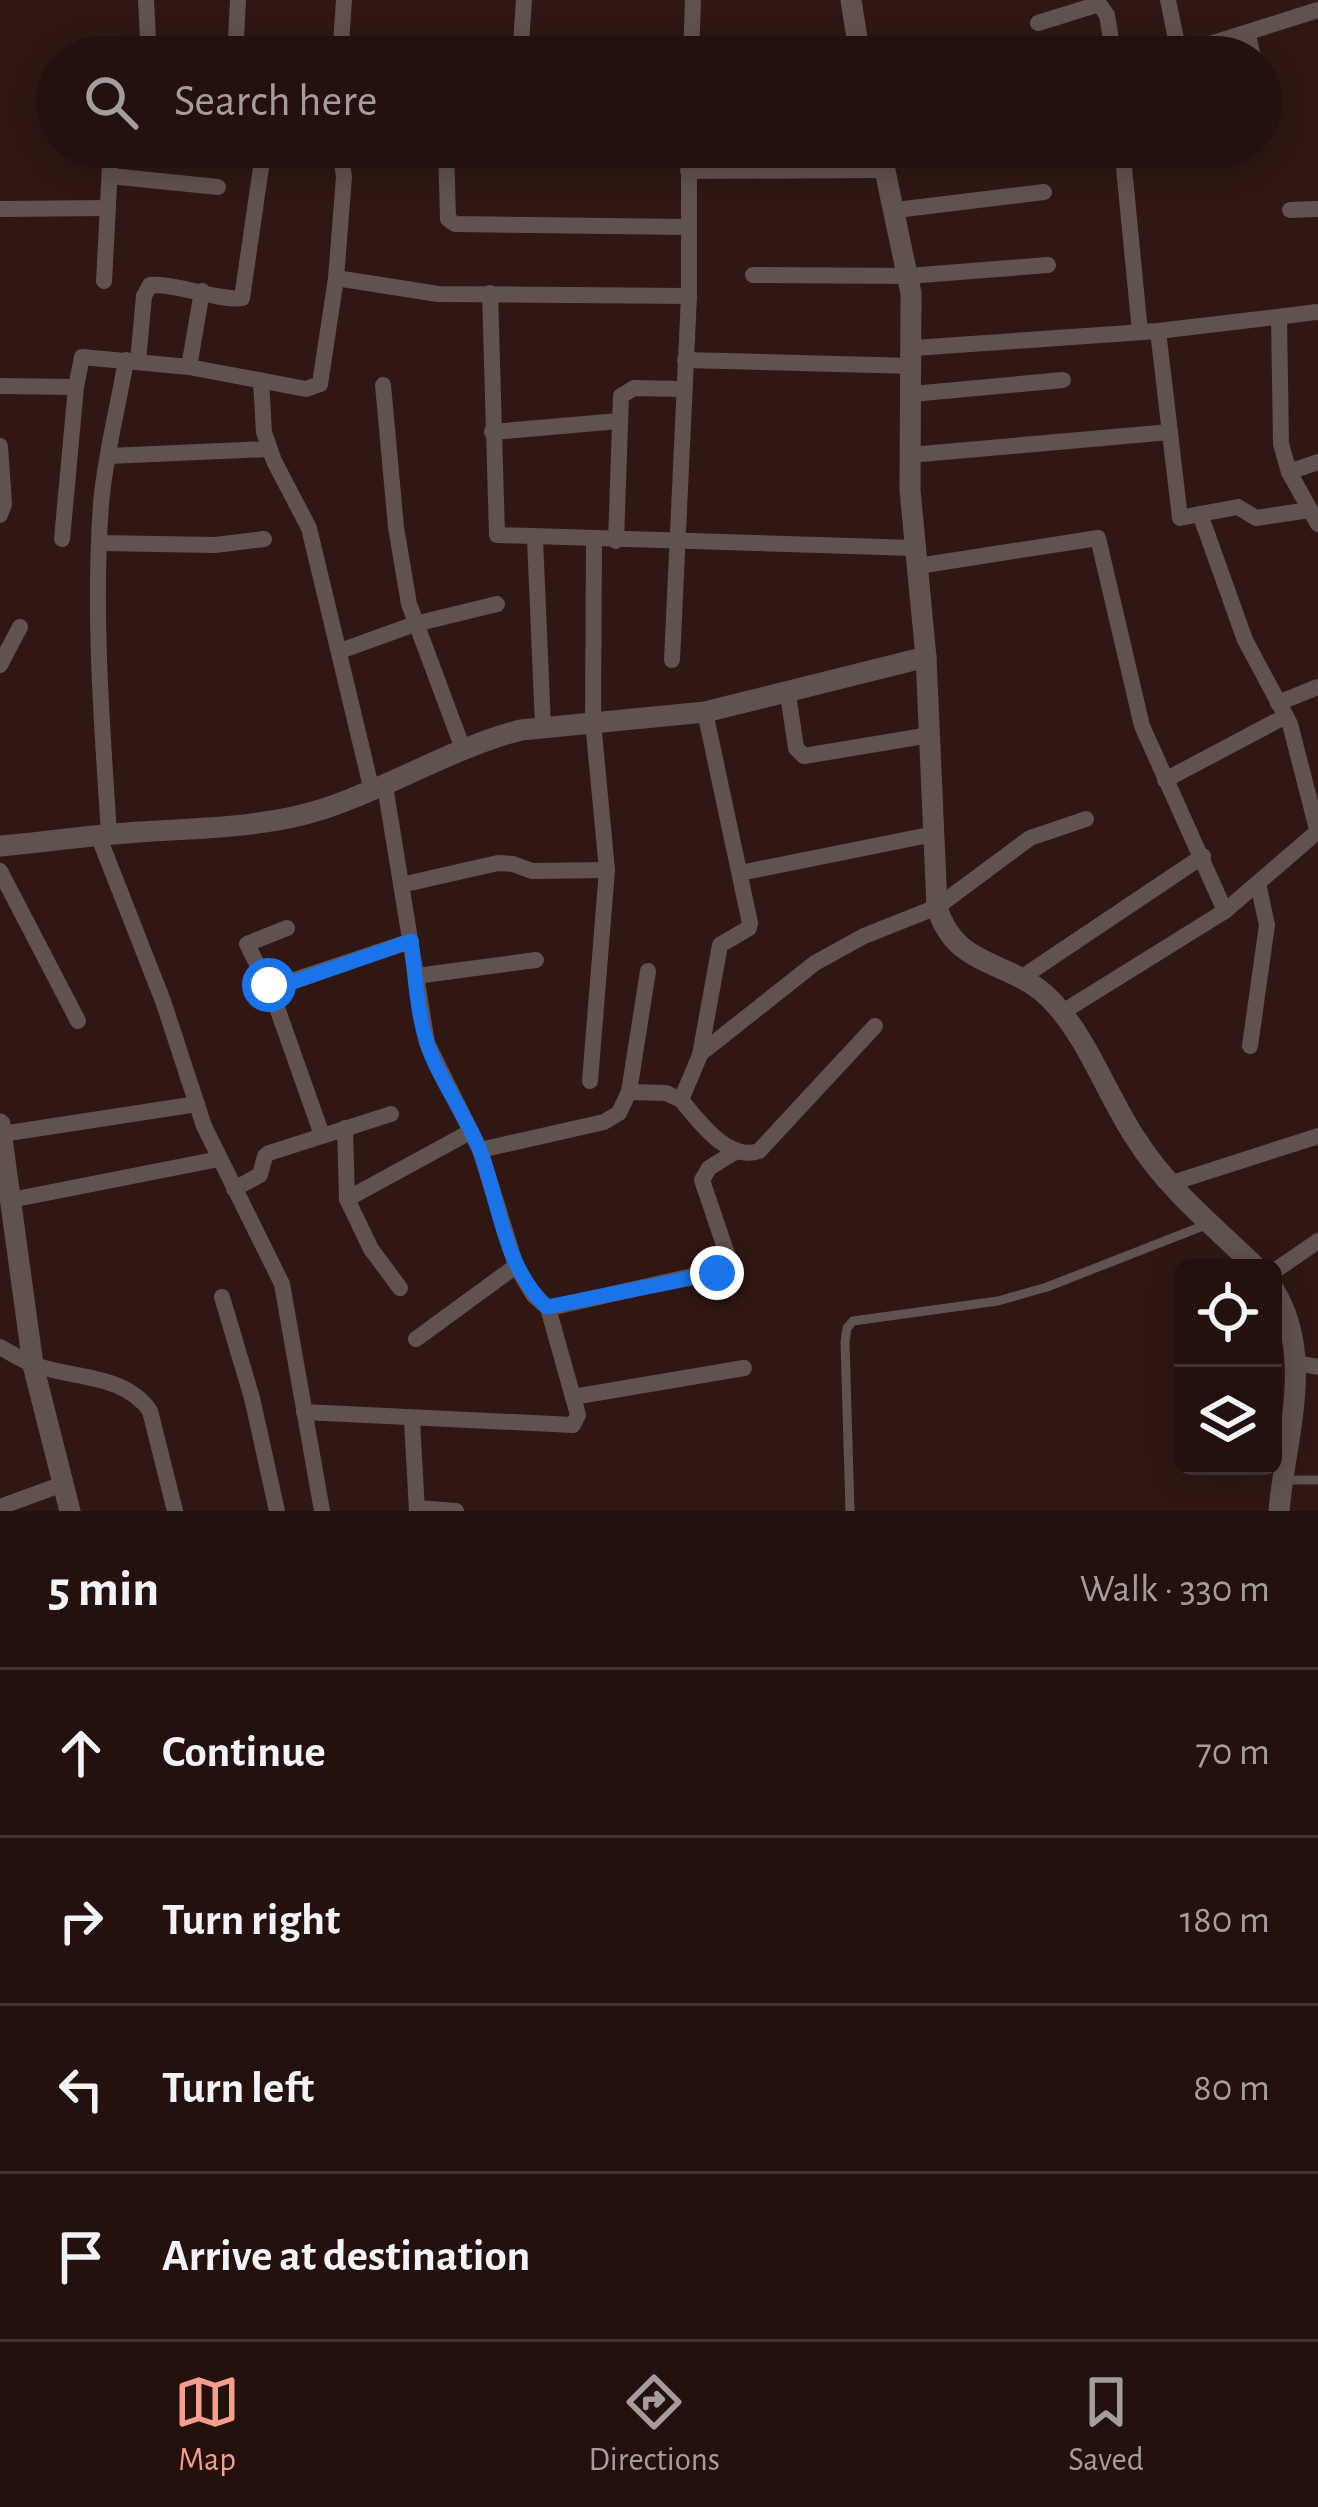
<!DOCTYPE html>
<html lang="en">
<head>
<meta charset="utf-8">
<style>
  :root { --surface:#24110e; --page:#2c1a17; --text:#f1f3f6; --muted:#a39d9e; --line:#41312e; --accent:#f59d8e }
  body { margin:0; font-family:"Alegreya Sans",sans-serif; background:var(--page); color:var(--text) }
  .controls { position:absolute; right:36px; bottom:36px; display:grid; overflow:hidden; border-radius:18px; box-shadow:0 6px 30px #0003 }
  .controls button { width:108px; height:108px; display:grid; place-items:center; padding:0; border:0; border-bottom:3px solid var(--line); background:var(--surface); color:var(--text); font:60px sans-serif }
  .stop { position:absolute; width:36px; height:36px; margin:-27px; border:9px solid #1a73e8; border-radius:50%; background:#fff }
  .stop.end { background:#1a73e8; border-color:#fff; box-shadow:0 3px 12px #0008 }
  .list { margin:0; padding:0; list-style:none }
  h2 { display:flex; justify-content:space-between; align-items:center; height:156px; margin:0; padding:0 48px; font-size:51px }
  h2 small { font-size:39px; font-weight:400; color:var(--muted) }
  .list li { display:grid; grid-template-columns:78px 1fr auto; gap:36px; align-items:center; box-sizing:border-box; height:168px; padding:0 48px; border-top:3px solid var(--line) }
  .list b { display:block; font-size:45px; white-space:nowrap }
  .list em { font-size:39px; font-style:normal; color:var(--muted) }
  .icon { flex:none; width:66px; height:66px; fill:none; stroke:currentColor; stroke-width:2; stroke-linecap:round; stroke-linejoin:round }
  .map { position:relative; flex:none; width:1318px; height:1511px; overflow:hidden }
  .search { position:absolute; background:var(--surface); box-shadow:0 6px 30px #0003; left:36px; right:36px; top:36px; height:132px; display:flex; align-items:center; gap:30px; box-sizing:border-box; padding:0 42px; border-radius:66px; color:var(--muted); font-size:45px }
  .sheet { height:828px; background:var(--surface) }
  nav { display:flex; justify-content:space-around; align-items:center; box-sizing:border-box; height:168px; border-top:3px solid var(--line); background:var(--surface); font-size:33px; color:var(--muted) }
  nav a { display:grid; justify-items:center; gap:6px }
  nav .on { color:var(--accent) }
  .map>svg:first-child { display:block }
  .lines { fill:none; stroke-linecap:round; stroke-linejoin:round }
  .service { stroke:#60524f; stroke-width:9 }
  .minor { stroke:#60524f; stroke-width:16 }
  .tertiary { stroke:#60524f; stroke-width:21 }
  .route { stroke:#1a73e8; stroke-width:15 }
</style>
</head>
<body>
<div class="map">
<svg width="1318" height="1511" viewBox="0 0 1318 1511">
  <rect width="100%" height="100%" fill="#301713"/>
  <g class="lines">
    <g class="service">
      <polyline points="1281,1480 1318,1480"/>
      <polyline points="850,1511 845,1342 847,1328 853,1321 998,1301 1047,1287 1208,1224"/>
    </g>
    <g class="minor">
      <polyline points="146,0 149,57"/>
      <polyline points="1168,0 1179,54"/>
      <polyline points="1038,23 1099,4 1107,15 1114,57"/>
      <polyline points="1248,35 1253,57"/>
      <polyline points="235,57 238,0"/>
      <polyline points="340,57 344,0"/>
      <polyline points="520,57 524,0"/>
      <polyline points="691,57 693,0"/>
      <polyline points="1169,57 1318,10"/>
      <polyline points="1261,99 1265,122 1261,131"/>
      <polyline points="446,147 448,219 455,224 687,227"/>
      <polyline points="1122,147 1140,332"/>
      <polyline points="688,171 886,170"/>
      <polyline points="110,176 218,187"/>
      <polyline points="0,209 108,208"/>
      <polyline points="896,210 1044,192"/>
      <polyline points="1290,210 1318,209"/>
      <polyline points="753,275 908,276 1048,265"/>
      <polyline points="336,278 438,294 689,296"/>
      <polyline points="104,281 111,147"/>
      <polyline points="490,293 497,535 915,548"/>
      <polyline points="1279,317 1281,444 1289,472 1318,524"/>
      <polyline points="1158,331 1180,518 1200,514 1245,640 1290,724 1318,833"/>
      <polyline points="914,348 1158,331 1318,312"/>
      <polyline points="685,360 913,366"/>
      <path d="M138,361L144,296L150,285C178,283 221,302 242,298L264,147"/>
      <polyline points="189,367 202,291"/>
      <polyline points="261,381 264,432 274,461 309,528 372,791"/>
      <polyline points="383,385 396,527 409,604 463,749"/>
      <polyline points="0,386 76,387"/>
      <polyline points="912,394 1063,380"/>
      <polyline points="492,432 619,421"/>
      <polyline points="0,446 4,504 0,515"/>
      <polyline points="910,455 1170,432"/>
      <polyline points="108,456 269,449"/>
      <polyline points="1289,472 1318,462"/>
      <polyline points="1200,514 1238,507 1256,518 1310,510"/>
      <polyline points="62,539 76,387 82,357 189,367 306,389 320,384 336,278 344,177 342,162 332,147"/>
      <polyline points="535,539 543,726"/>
      <polyline points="616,541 621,396 634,388 682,389"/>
      <polyline points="99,543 215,545 264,539"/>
      <polyline points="918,566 1098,538 1142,726 1225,911"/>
      <polyline points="340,651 415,624 497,604"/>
      <polyline points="672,660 689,296 689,147"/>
      <polyline points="0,665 20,627"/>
      <polyline points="788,694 796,748 804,756 930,735"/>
      <polyline points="1278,703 1318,687"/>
      <path d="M705,712L750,923L749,928L720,945L700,1055L681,1100C699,1121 728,1162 759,1151L875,1026"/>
      <polyline points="1165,780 1286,716"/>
      <polyline points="385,786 427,1043 480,1150 516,1266 534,1296 548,1308 554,1307 724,1269 728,1257 702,1180 709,1168 735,1152"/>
      <path d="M109,834C102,724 93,614 101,504C105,456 118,408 126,360"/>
      <polyline points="98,835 163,1001 204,1126 282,1284 322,1511"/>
      <polyline points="0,871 78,1021"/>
      <polyline points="740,873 934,834"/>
      <polyline points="401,885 498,863 513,864 532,871 607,870"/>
      <polyline points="287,928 247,944 266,982 273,987 411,941"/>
      <polyline points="416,976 536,960"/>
      <polyline points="1021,978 1203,856"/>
      <polyline points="269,985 322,1135"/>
      <polyline points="1061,1013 1225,911 1317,832"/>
      <polyline points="1250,1046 1267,925 1258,883"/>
      <polyline points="700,1054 815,963 864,936 937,907 1030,838 1086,819"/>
      <polyline points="590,1081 607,870 593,722 594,541"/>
      <polyline points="629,1092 648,971"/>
      <polyline points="345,1128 347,1199 371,1249 400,1288"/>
      <polyline points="2,1134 197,1104"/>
      <polyline points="480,1150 604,1122 619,1113 629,1092 666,1093 681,1100"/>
      <polyline points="1169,1184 1318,1136"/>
      <polyline points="234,1189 260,1175 265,1156 269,1153 391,1114"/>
      <polyline points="347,1199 470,1132"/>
      <polyline points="11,1200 219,1159"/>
      <polyline points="1273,1272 1318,1241"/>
      <polyline points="222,1297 252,1398 277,1511"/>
      <polyline points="416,1339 516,1266"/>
      <path d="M0,1347C11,1353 23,1361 35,1365C74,1379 125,1374 150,1411L175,1511"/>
      <polyline points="1296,1363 1318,1367"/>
      <polyline points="573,1397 744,1368"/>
      <polyline points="304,1412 573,1425 578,1415 548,1308"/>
      <polyline points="412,1420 417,1511"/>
      <polyline points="0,1507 63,1484"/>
      <polyline points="417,1508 456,1511"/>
    </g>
    <g class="tertiary">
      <polyline points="851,0 860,57"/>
      <path d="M880,147L911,293L910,490L926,657L937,907C955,969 1008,959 1048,997C1087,1035 1106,1094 1136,1139C1169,1191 1214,1226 1257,1268"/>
      <path d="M0,846C46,842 92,835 139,832C200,828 264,828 323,809C391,787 451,748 521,730L705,712L926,657"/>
      <polyline points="0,1124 33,1365 70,1511"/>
      <path d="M1273,1288C1316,1356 1285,1438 1279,1511"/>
    </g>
  </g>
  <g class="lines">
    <path class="route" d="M269,985L279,987L411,941C416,980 417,1025 434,1061C448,1092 469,1122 481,1153C500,1206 504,1267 547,1307L717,1273"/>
  </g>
</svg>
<div class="controls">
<button><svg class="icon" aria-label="locate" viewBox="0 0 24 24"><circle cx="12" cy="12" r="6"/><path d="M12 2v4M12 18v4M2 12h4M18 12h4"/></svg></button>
<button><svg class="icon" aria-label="layers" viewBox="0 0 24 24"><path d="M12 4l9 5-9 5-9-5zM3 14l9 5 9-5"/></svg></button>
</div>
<div class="stop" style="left:269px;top:985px"></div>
<div class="stop end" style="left:717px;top:1273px"></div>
<div class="search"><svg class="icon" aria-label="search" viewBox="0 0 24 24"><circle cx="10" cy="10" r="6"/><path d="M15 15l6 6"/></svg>Search here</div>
</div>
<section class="sheet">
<h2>5 min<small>Walk · 330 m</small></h2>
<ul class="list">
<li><svg class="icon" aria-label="ahead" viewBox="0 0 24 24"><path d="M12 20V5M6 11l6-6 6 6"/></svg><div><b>Continue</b></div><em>70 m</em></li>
<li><svg class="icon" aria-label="right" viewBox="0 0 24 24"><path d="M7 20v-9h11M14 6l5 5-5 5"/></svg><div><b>Turn right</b></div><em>180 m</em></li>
<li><svg class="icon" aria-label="left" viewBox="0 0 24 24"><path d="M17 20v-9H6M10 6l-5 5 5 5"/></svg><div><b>Turn left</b></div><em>80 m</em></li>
<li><svg class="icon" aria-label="arrive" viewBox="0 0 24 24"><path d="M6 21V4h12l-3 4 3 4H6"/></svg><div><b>Arrive at destination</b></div></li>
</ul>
</section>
<nav>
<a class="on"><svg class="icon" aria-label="map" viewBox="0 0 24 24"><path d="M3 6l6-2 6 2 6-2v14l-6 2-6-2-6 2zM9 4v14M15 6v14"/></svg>Map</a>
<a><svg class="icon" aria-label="directions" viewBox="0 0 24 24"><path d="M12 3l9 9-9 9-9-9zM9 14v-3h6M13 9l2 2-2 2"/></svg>Directions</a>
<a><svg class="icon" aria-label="saved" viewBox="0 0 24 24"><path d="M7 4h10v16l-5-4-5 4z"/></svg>Saved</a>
</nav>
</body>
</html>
